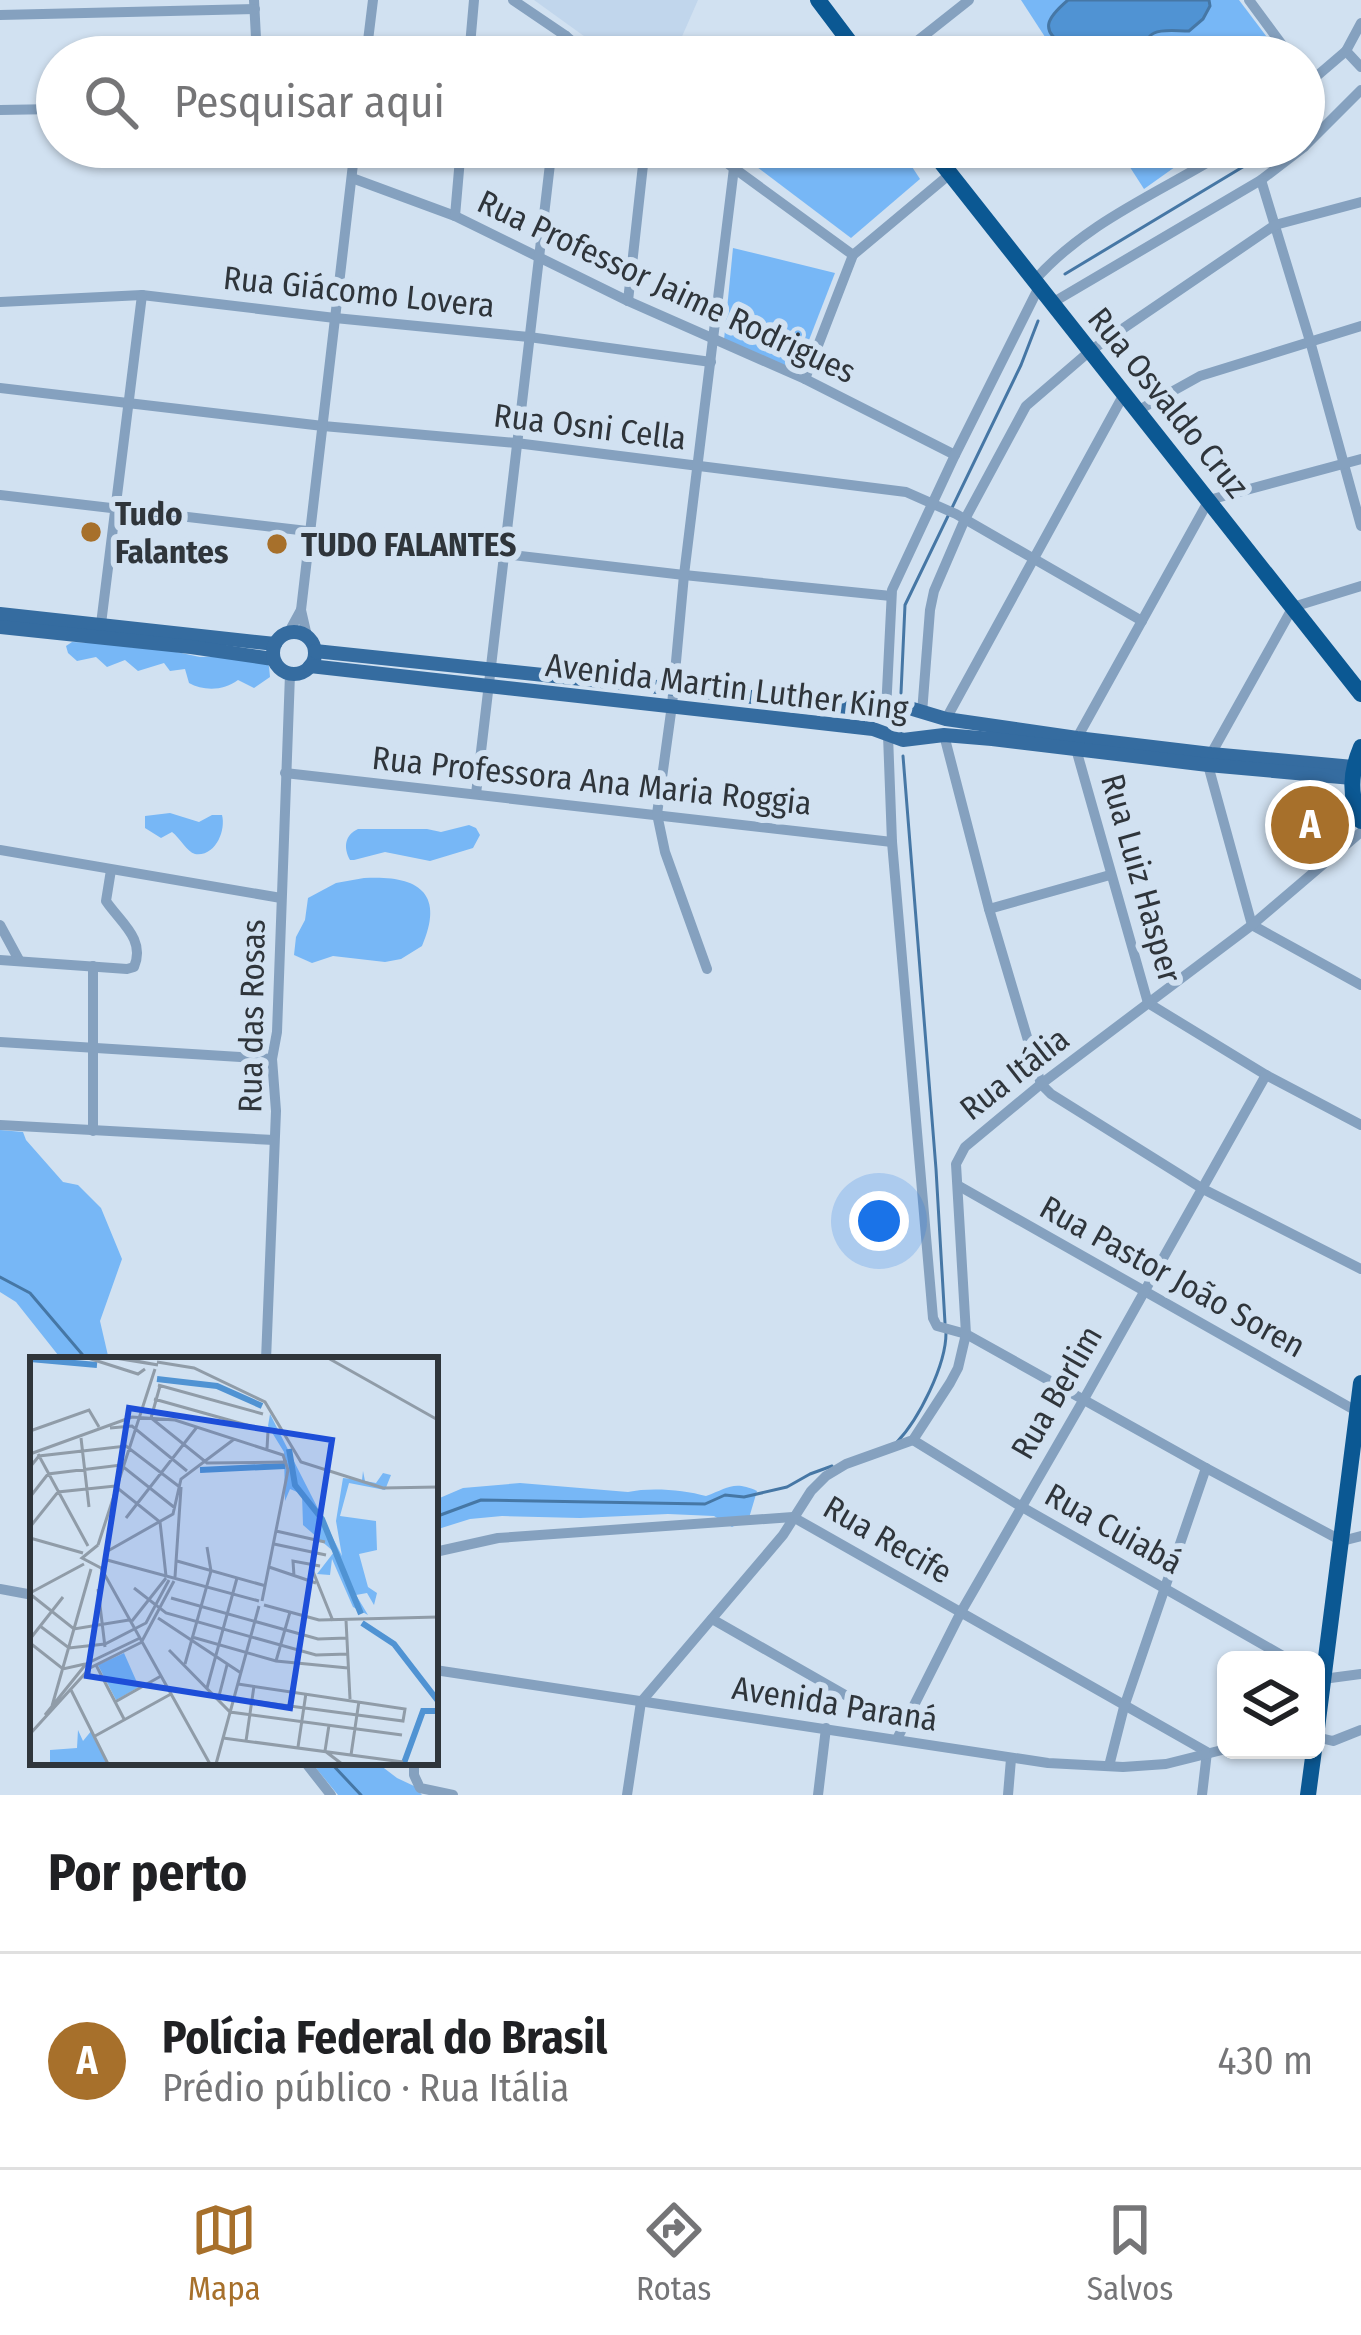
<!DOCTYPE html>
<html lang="pt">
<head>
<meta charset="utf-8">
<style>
  :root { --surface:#fff; --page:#f2f2f2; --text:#202124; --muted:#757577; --line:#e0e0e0; --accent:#a7702b }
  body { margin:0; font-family:"Fira Sans Condensed",sans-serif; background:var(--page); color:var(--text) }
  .controls { position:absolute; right:36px; bottom:36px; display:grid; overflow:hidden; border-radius:18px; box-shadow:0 3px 9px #0004 }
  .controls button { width:108px; height:108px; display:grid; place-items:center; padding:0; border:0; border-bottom:3px solid var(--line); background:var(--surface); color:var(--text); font:60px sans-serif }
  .you { position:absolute; left:879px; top:1221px; width:42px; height:42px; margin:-30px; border:9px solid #fff; border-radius:50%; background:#1a73e8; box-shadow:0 0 0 18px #1a73e833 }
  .badge { display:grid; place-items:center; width:78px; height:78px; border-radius:50%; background:var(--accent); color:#fff; font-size:39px; font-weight:700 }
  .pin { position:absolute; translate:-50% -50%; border:6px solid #fff; box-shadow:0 3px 12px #0006 }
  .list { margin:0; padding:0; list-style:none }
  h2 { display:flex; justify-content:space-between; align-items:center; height:156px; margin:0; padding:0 48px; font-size:51px }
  h2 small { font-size:39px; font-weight:400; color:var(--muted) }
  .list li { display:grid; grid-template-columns:78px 1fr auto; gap:36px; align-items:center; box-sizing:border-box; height:216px; padding:0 48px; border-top:3px solid var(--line) }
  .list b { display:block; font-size:45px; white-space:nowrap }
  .list p { margin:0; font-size:39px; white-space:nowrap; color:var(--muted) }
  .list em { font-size:39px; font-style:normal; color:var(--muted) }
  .icon { flex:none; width:66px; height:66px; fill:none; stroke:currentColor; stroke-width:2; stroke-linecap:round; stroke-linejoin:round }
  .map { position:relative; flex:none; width:1361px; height:1795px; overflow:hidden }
  .search { position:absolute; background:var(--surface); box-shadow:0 3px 9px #0004; left:36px; right:36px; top:36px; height:132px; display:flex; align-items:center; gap:30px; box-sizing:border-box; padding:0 42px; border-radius:66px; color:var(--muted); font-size:45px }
  .sheet { height:372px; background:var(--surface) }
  nav { display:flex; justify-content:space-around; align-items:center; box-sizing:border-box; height:168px; border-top:3px solid var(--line); background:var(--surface); font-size:33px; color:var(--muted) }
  nav a { display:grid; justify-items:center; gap:6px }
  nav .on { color:var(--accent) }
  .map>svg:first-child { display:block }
  .built { fill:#c1d6ec }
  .green { fill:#77b7f6 }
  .water { fill:#5093d3; stroke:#4677a5; stroke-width:3 }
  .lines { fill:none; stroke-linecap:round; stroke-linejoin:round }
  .stream { stroke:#4677a5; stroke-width:3 }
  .minor { stroke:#85a1bf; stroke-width:10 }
  .major { stroke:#356ca0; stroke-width:14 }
  .highway { stroke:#0b5893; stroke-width:16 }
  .poi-dot { fill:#a7702b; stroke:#d1e1f1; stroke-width:4.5 }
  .labels { text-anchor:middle; stroke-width:12; stroke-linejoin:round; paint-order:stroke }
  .street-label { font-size:33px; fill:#2f353b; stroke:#d1e1f1 }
  .poi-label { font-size:33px; font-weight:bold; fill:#2f353b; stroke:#d1e1f1; text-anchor:start }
  .inset-river { fill:none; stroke:#5093d3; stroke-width:6 }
  .inset-road { fill:none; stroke:#909ca8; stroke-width:3 }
  .view { fill:#1d4ed8; fill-opacity:0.15; stroke:#1d4ed8; stroke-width:6 }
  .inset-edge { fill:none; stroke:#2f353b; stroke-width:6 }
</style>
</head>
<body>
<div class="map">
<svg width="1361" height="1795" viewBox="0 0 1361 1795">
  <rect width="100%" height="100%" fill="#d1e1f1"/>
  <polygon class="built" points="534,0 698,0 673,57 613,57"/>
  <g class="green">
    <polygon points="1021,0 1239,0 1282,57 1058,57"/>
    <polygon points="761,147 899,147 920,179 851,238 745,158"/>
    <polygon points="1117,147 1203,147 1144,189"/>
    <polygon points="733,248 835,273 797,371 724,340"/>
    <path d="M72,642L120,644L134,648L153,647L200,657L229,656L266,664L269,666L270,677L254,688L238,680C224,691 203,691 189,683L185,669L170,671L164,663L138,671L125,660L107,667L96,657L77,661L68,653L66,646Z"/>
    <path d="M170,813L199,822L212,815H222C226,830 216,857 195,854C187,852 180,838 172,832L161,838L145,828V816Z"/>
    <path d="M469,825L476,828L480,835L473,848L430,861L385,852L354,860H350C343,847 345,835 358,829H427L441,832Z"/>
    <path d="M364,878C416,875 446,891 422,946L401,959L385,962L333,956L312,963L294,955L296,937L305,920L308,898L336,883Z"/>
    <polygon points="0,1130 23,1132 26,1140 63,1182 78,1185 101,1208 122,1259 100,1321 109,1360 62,1360 16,1302 0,1292"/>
    <path d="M520,1483L628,1492C651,1487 684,1490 706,1496C727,1489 733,1480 757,1491L749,1518L732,1527L714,1516L668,1514L580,1518L502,1516L470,1519L435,1530V1500L463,1488Z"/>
    <polygon points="311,1762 376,1762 397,1778 414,1786 422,1795 338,1795"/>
  </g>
  <path class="water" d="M1068,0H1209L1210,6L1203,19L1189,31C1167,31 1143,24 1144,57C1128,57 1098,61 1083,57C1076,55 1071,50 1065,46C1038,30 1048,17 1068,0Z"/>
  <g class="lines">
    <g class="stream">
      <polyline points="1065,274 1251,162 1270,147"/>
      <polyline points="901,693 905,605 1021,365 1038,321"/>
      <polyline points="903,756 936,1169 945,1323"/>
      <polyline points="0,1277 30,1293 87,1360"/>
      <path d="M897,1442C919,1419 946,1365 946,1333"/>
      <polyline points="435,1517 481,1500 705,1504 725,1495 744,1497 787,1487 810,1474 832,1466"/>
      <polyline points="330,1762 361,1795"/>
    </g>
    <g class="minor">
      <polyline points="254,0 257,57"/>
      <polyline points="513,0 566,36 591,57"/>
      <polyline points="1249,0 1291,57"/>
      <polyline points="0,15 255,9"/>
      <polyline points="1346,51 1361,67"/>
      <polyline points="366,57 373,0"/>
      <polyline points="469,57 474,0"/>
      <polyline points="564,57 566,36"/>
      <polyline points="897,57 969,0"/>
      <polyline points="1304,87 1346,51 1361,23"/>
      <polyline points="0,110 57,109"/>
      <polyline points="705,147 853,255"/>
      <polyline points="1304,147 1361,90"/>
      <polyline points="352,178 455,216 628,301 805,379 955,455"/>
      <polyline points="1261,180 1310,341 1361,526"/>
      <polyline points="455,216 461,147"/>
      <path d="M1034,281C1087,220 1166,190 1233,147"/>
      <polyline points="628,301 645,147"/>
      <polyline points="0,302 142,295 335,318 529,337 711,362"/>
      <polyline points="1052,303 1261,180 1304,147"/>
      <polyline points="805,379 853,255 950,174"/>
      <polyline points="0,388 323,426 516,443 906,492 956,514 1142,621"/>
      <polyline points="1137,411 1200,376 1361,326"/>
      <polyline points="1361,459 1209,500 1077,738 1076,749 1148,1003 1266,1075 1361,1125"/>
      <polyline points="0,495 684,575 891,596"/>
      <polyline points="1361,586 1293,607 1211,754 1208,765 1252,925 1361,985"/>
      <polyline points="101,624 142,295"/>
      <polyline points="289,632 301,610"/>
      <polyline points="307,636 301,610 355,147"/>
      <polyline points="886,711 892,590 955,455 1039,287"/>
      <polyline points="922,713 930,610 934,591 965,519 1026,406 1090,351 1275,225 1361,202"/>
      <polyline points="946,719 1124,394"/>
      <polyline points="888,735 892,842 933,1318 937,1326 966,1334 1206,1468 1342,1541 1361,1536"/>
      <polyline points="944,735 989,909 1041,1084 1051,1094 1203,1189 1361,1269"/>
      <polyline points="285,773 892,842"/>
      <polyline points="476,794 552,147"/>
      <polyline points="0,850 281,898"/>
      <polyline points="989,909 1110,875"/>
      <polyline points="0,925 19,960"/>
      <path d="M0,960L127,969L134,967C146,939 120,922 106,901L111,870"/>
      <polyline points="707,969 665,852 657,814 672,705 684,575 734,168"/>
      <polyline points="0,1042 272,1059"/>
      <polyline points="0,1125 274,1140"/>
      <polyline points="93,1131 93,966"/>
      <polyline points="959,1186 1358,1412"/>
      <polyline points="266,1360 276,1111 272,1059 277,1032 290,674"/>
      <polyline points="913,1440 1022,1507 1290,1660"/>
      <polyline points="435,1552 498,1538 793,1517 1207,1752 1202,1795"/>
      <polyline points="0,1589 33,1595"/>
      <polyline points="712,1619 903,1728"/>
      <polyline points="435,1670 1048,1763 1123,1767 1166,1764 1226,1749"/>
      <polyline points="1323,1679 1361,1674"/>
      <polyline points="641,1702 783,1535 811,1491 826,1476 846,1464 913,1440 950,1383 958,1368 966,1334 956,1164 965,1147 1041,1084 1252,925 1361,832"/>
      <polyline points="1316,1737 1333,1741 1361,1730"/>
      <polyline points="897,1739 961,1612 1084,1399 1266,1075"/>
      <polyline points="305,1762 331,1795"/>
      <polyline points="414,1762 414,1775 420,1788 453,1795"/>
      <polyline points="1109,1766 1124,1707 1206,1468"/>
      <polyline points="627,1795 641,1702"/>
      <polyline points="818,1795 826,1728"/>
      <polyline points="1008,1795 1011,1759"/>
    </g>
    <g class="major">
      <polyline points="0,614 275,644"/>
      <polyline points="0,627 191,647 273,659"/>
      <circle cx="294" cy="653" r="21"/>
      <polyline points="315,651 886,711 906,707 946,719 1077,738 1211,754 1353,767"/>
      <polyline points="310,666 873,729 903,740 944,735 992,739 1208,765 1352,778"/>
    </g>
    <g class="highway">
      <polyline points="818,0 861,57"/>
      <polyline points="929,147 1361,694"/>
      <path d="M1361,747C1350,773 1349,796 1361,821"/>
      <polyline points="1316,1736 1361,1383"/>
      <polyline points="1308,1795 1314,1750"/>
    </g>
  </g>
  <g class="poi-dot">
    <circle cx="91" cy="532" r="12"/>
    <circle cx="277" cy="544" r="12"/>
  </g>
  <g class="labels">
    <g class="street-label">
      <text transform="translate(667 286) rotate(25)" y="12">Rua Professor Jaime Rodrigues</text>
      <text transform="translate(359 291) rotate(6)" y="12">Rua Giácomo Lovera</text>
      <text transform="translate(1169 402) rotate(51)" y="12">Rua Osvaldo Cruz</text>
      <text transform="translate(590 426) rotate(7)" y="12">Rua Osni Cella</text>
      <text transform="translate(727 686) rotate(7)" y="12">Avenida Martin Luther King</text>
      <text transform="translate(592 780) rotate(6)" y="12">Rua Professora Ana Maria Roggia</text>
      <text transform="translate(1142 878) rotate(74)" y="12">Rua Luiz Hasper</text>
      <text transform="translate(251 1016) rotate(-89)" y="12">Rua das Rosas</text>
      <text transform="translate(1014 1073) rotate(-38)" y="12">Rua Itália</text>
      <text transform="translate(1173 1276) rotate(29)" y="12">Rua Pastor João Soren</text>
      <text transform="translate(1056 1392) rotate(-60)" y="12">Rua Berlim</text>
      <text transform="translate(1114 1528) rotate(29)" y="12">Rua Cuiabá</text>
      <text transform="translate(888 1539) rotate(30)" y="12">Rua Recife</text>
      <text transform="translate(835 1703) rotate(9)" y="12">Avenida Paraná</text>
    </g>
    <g class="poi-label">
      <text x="115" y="525">Tudo<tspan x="115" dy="38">Falantes</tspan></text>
      <text x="301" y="556">TUDO FALANTES</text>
    </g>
  </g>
  <g transform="translate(30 1357)">
    <rect width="408" height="408" fill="#d1e1f1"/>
    <path d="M240,57L312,199L306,164L313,121L332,123L333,114L335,124L346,126L353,116L361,118L355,133L319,126L310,159L346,164L347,193L329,197L338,230L347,236L344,248L337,236L326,238L338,258L323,250L302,202L300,218L287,217L304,195L273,168L272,137L260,132L255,144L254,95L238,69ZM94,296L109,330L86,343L68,308ZM48,373L53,384L62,373L77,407H20V393L47,391Z" fill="#77b7f6"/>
    <path class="inset-river" d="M0,2L67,8M127,22L187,29L232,49M259,92L265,128L292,162L331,257M170,113L255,109M332,266L364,287L408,344M374,406L393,354H408"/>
    <path class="inset-road" d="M58,1L108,17L115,12M85,1L128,8L90,1M298,1L408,63M127,5L164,11L235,45L271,105L353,131L408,130M128,28L233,57M130,29L121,61L177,106L257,105M124,42L238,74L237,92M80,71L102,69L157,114M0,74L59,53L69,70M51,81L59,150M0,97L102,60L145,63L253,98L258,113L232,244M8,97L58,189M0,110L9,99L96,89L151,131L145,220M0,140L18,117L91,108L145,151M96,161L167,70M0,170L28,135L85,129L130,165L136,219M246,174L295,185M0,181L53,196M244,187L296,198M68,188L125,12M68,188L52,201L71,211M76,195L143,157L151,122L203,83M77,203L229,244M147,204L236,229M280,207L303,264M239,210L286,226M71,211L180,407M264,219L263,204L290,209M104,231L136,256L286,298L318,297M68,232L75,290M0,236L54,207M0,237L44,272L99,263M141,241L288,282L317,281M234,248L289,263L408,260M128,261L211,316M316,263L320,342M102,264L136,221M10,269L39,291L75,287L116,266L139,223M162,280L246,304L318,311M0,282L33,240M112,284L144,224M0,286L33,312L55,307M139,293L200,355L372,378M246,304L260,255M155,307L181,214L177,190M66,308L94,362M208,327L375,352L373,364L222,344M177,331L207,221M41,333L78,407M188,343L197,308M85,345L131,319M22,349L61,212M15,358L56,307L110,281M299,368L295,394L312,407M0,377L60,311L112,285M65,379L141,337M193,381L373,405M216,384L224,329M268,390L276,336M321,398L329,344M186,407L229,249"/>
    <path class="view" d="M99,51L302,83L260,351L57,319Z"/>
    <rect width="408" height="408" class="inset-edge"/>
  </g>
</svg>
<div class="controls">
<button><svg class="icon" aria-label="layers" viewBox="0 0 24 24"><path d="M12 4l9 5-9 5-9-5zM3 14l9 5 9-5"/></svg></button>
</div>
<div class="you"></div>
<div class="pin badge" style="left:1310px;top:825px">A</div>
<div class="search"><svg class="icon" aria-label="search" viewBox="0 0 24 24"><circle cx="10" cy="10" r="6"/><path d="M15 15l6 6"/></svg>Pesquisar aqui</div>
</div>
<section class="sheet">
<h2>Por perto<small></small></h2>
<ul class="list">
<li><span class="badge">A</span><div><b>Polícia Federal do Brasil</b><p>Prédio público · Rua Itália</p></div><em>430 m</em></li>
</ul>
</section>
<nav>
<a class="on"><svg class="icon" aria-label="map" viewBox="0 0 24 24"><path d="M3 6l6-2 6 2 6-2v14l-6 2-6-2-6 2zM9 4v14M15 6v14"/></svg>Mapa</a>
<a><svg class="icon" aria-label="directions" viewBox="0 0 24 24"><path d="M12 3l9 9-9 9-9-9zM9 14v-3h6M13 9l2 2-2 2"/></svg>Rotas</a>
<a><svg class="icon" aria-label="saved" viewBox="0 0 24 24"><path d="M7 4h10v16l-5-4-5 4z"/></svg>Salvos</a>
</nav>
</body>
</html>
